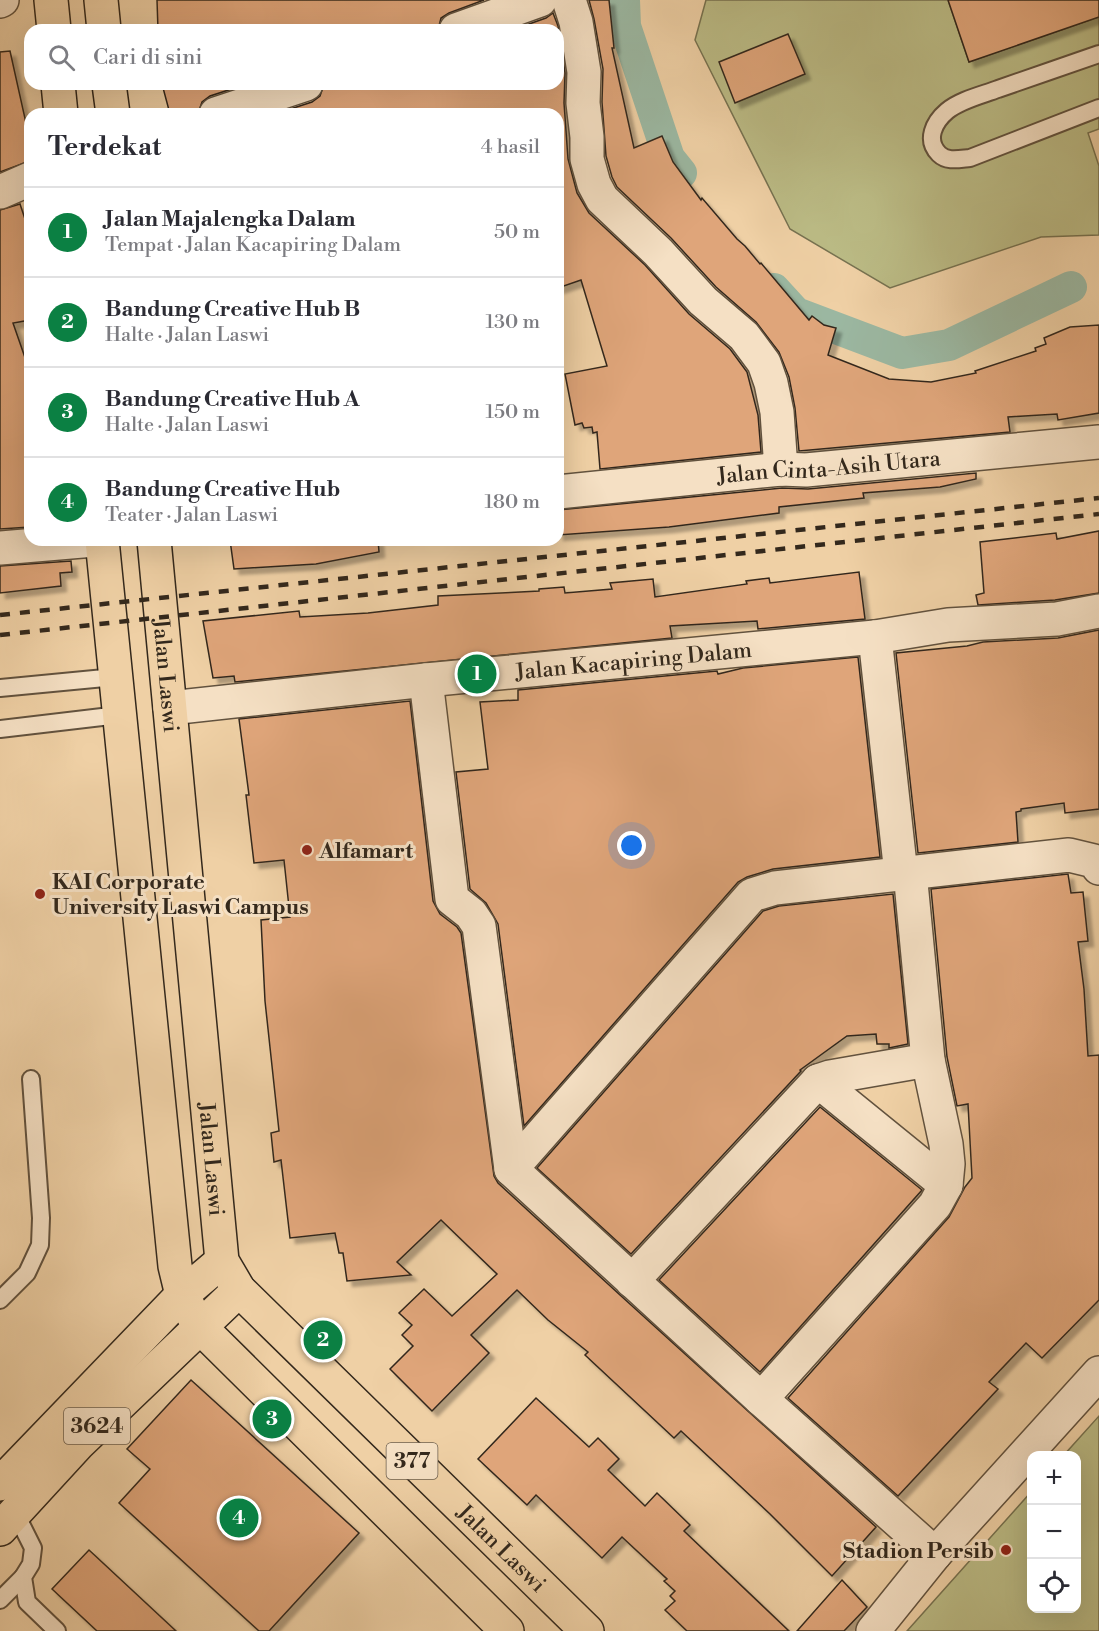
<!DOCTYPE html>
<html lang="id">
<head>
<meta charset="utf-8">
<style>
  :root { --surface:#fff; --page:#f7f7f7; --text:#2b2b33; --muted:#7c7c81; --line:#e1e1e2; --accent:#0b8043 }
  body { margin:0; font-family:"Libre Bodoni",serif; background:var(--page); color:var(--text) }
  .controls { position:absolute; right:18px; bottom:18px; display:grid; overflow:hidden; border-radius:12px; box-shadow:0 6px 24px #0002 }
  .controls button { width:54px; height:54px; display:grid; place-items:center; padding:0; border:0; border-bottom:2px solid var(--line); background:var(--surface); color:var(--text); font:30px sans-serif }
  .you { position:absolute; left:632px; top:846px; width:21px; height:21px; margin:-15px; border:4px solid #fff; border-radius:50%; background:#1a73e8; box-shadow:0 0 0 9px #1a73e833 }
  .badge { display:grid; place-items:center; width:39px; height:39px; border-radius:50%; background:var(--accent); color:#fff; font-size:20px; font-weight:700 }
  .pin { position:absolute; translate:-50% -50%; border:3px solid #fff; box-shadow:0 2px 6px #0006 }
  .list { margin:0; padding:0; list-style:none }
  h2 { display:flex; justify-content:space-between; align-items:center; height:78px; margin:0; padding:0 24px; font-size:26px }
  h2 small { font-size:20px; font-weight:400; color:var(--muted) }
  .list li { display:grid; grid-template-columns:39px 1fr auto; gap:18px; align-items:center; box-sizing:border-box; height:90px; padding:0 24px; border-top:2px solid var(--line) }
  .list b { display:block; font-size:22px; white-space:nowrap }
  .list p { margin:0; font-size:20px; white-space:nowrap; color:var(--muted) }
  .list em { font-size:20px; font-style:normal; color:var(--muted) }
  .icon { flex:none; width:33px; height:33px; fill:none; stroke:currentColor; stroke-width:2; stroke-linecap:round; stroke-linejoin:round }
  .map { position:relative; flex:none; width:1099px; height:1631px; overflow:hidden }
  .search { position:absolute; background:var(--surface); box-shadow:0 6px 24px #0002; left:24px; top:24px; width:540px; height:66px; display:flex; align-items:center; gap:15px; box-sizing:border-box; padding:0 21px; border-radius:18px; color:var(--muted); font-size:22px }
  .panel { position:absolute; background:var(--surface); box-shadow:0 6px 24px #0002; left:24px; top:108px; width:540px; height:438px; border-radius:18px }
  .map>svg:first-child { display:block }
  .green { fill:#bbbb85; stroke:#777250; stroke-width:1.5 }
  .lines { fill:none; stroke-linecap:round; stroke-linejoin:round }
  .canal { stroke:#9bb7a1; stroke-width:32 }
  .building { fill:#dfa57a; stroke:#33281c; stroke-width:1.5; filter:url(#shadow) }
  .lane-casing { stroke:#62523e; stroke-width:20 }
  .street-casing { stroke:#62523e; stroke-width:36 }
  .primary-casing { stroke:#33281c; stroke-width:36 }
  .lane { stroke:#f5e0c4; stroke-width:16 }
  .street { stroke:#f5e0c4; stroke-width:33 }
  .primary { stroke:#efd0a5; stroke-width:33 }
  .rail { stroke:#33281c; stroke-width:4.5; stroke-dasharray:10 10; stroke-linecap:butt }
  .poi-dot { fill:#8f2418; stroke:#f5e0c4; stroke-width:2 }
  .labels { text-anchor:middle; stroke-width:6; stroke-linejoin:round; paint-order:stroke }
  .shield { fill:#f5e0c4; stroke:#6d5f4e; stroke-width:1.5 }
  .shield-label { font-size:21px; font-weight:bold; fill:#33281c }
  .street-label { font-size:22px; fill:#33281c; stroke:#f5e0c4 }
  .poi-label { font-size:22px; font-weight:bold; fill:#33281c; stroke:#f5e0c4; text-anchor:start }
</style>
</head>
<body>
<div class="map">
<svg width="1099" height="1631" viewBox="0 0 1099 1631">
  <defs>
    <filter id="shadow"><feDropShadow dx="5.5" dy="5.5" stdDeviation="1.5" flood-color="#0004"/></filter>
  </defs>
  <rect width="100%" height="100%" fill="#efd0a5"/>
  <filter id="stains"><feTurbulence type="fractalNoise" baseFrequency=".00333" numOctaves="4"/><feColorMatrix values="0 0 0 0 .2 0 0 0 0 .09 0 0 0 0 .02 0 0 0 .5 -.17"/></filter>
  <radialGradient id="worn" r=".72"><stop offset=".6" stop-color="#630" stop-opacity="0"/><stop offset="1" stop-color="#630" stop-opacity=".3"/></radialGradient>
  <g class="green">
    <polygon points="706,0 948,0 969,62 1099,17 1099,129 1088,133 1099,166 1099,235 1041,237 890,288 790,229 695,40"/>
    <polygon points="1099,1416 1099,1631 907,1631 1031,1492 1032,1608 1076,1608 1076,1456 1064,1455"/>
  </g>
  <g class="lines">
    <g class="canal">
      <polyline points="624,0 625,26 669,158 681,173"/>
      <polyline points="774,289 796,313 902,353 949,345 1071,287"/>
    </g>
  </g>
  <g class="building">
    <polygon points="157,0 484,0 449,13 441,18 438,30 158,30"/>
    <polygon points="589,0 609,0 614,48 612,48 634,148 662,136 673,162 701,200 702,198 737,239 745,246 760,264 761,263 809,320 812,316 824,325 836,328 828,355 889,379 931,382 976,373 975,371 1036,351 1035,348 1046,344 1044,338 1070,327 1099,325 1099,413 1058,420 1057,414 1008,417 1010,432 799,451 795,408 789,377 779,352 756,322 716,287 671,238 617,187 612,177 606,156 602,102 603,69 594,19"/>
    <polygon points="948,0 1099,0 1099,17 969,62"/>
    <polygon points="553,13 558,26 565,73 564,103 568,159 577,193 589,213 645,265 689,314 730,349 747,372 758,415 761,452 600,469 597,432 593,433 592,427 584,428 582,423 575,425 565,374 607,366 581,280 558,288 558,114 275,114 312,102 320,96 324,84 558,84 558,30 512,30 546,18"/>
    <polygon points="788,34 805,74 735,103 719,62"/>
    <polygon points="10,51 30,141 30,161 0,172 0,52"/>
    <polygon points="162,84 247,84 210,96 202,102 198,114 170,114"/>
    <polygon points="20,204 30,234 30,320 13,323 30,372 30,527 0,529 0,210"/>
    <polygon points="976,473 976,479 940,487 863,493 864,498 779,507 779,513 669,527 558,535 558,510 782,488 808,489"/>
    <polygon points="1099,531 1099,593 1055,600 978,605 976,595 984,593 980,542 1056,533 1057,539"/>
    <polygon points="230,540 378,540 379,552 316,564 234,569"/>
    <polygon points="71,561 72,572 60,573 61,586 0,593 0,566"/>
    <polygon points="859,572 865,619 758,629 757,621 670,626 672,638 235,682 234,676 213,678 203,621 299,611 300,617 368,613 438,605 438,596 539,591 539,589 564,587 565,593 612,589 610,583 653,579 655,597 747,584 746,581 769,578 770,583"/>
    <polygon points="1099,630 1099,809 1065,813 1064,803 1021,809 1021,811 1016,812 1018,842 918,853 896,653 967,646 983,642 1058,638"/>
    <polygon points="858,657 880,857 773,869 747,877 738,882 524,1126 498,924 486,903 470,889 456,772 488,769 480,702 518,700 518,690 717,671 718,674 743,668"/>
    <polygon points="410,701 433,901 440,914 457,927 461,933 494,1176 498,1183 620,1295 876,1527 832,1576 770,1514 681,1431 674,1438 585,1355 588,1352 548,1320 517,1290 471,1335 489,1353 432,1411 390,1369 413,1346 402,1335 412,1325 399,1313 424,1289 452,1316 497,1274 441,1220 397,1262 411,1275 347,1281 343,1253 339,1253 335,1233 290,1238 281,1160 274,1162 271,1133 279,1131 265,1001 261,920 290,917 284,860 254,863 246,795 249,795 239,719"/>
    <polygon points="1068,874 1071,893 1083,892 1088,941 1078,942 1084,989 1088,1056 1099,1055 1099,1300 1042,1358 1026,1343 989,1382 998,1389 898,1496 788,1398 949,1217 965,1187 972,1178 968,1104 957,1106 947,1057 931,889"/>
    <polygon points="893,894 908,1044 889,1048 889,1044 877,1044 876,1034 847,1036 800,1070 801,1071 631,1254 537,1168 763,911 779,906"/>
    <polygon points="820,1107 922,1190 760,1372 659,1280"/>
    <polygon points="191,1380 359,1533 269,1631 259,1631 119,1503 150,1469 127,1449"/>
    <polygon points="536,1398 589,1447 598,1438 619,1459 608,1470 645,1506 657,1493 690,1525 684,1531 789,1631 687,1631 665,1610 675,1601 670,1596 675,1591 664,1581 667,1579 622,1537 602,1558 536,1495 527,1505 478,1459"/>
    <polygon points="89,1550 176,1631 97,1631 52,1589"/>
    <polygon points="842,1580 867,1607 844,1631 797,1631"/>
  </g>
  <g class="lines">
    <defs>
      <g id="lane">
        <path d="M1099,54C1065,66 1032,77 998,89C982,95 960,100 947,111C934,122 925,140 939,154C947,162 959,159 970,158L1099,108"/>
        <polyline points="0,688 115,677"/>
        <polyline points="0,729 119,715"/>
        <polyline points="0,1300 27,1273 40,1245 41,1218 31,1079"/>
        <polyline points="16,1514 33,1548 31,1564 23,1577 27,1602 57,1631"/>
        <polyline points="0,1600 23,1577"/>
      </g>
      <g id="street">
        <polyline points="569,0 576,22 584,72 583,103 587,137 587,159 594,184 602,199 658,252 703,301 744,336 764,363 771,383 777,412 781,469"/>
        <polyline points="0,1 2,0"/>
        <polyline points="456,30 540,0"/>
        <polyline points="216,114 306,84"/>
        <polyline points="0,192 30,179"/>
        <path id="s1" d="M558,492L781,469L806,470L1099,442"/>
        <polyline points="0,548 94,540"/>
        <polyline points="875,637 901,874"/>
        <polyline points="426,680 452,899 471,914 479,926 511,1169 761,1399 935,1554"/>
        <path id="s2" d="M170,708L426,680L875,637L948,625L1057,619L1099,611"/>
        <polyline points="818,1081 946,1185"/>
        <polyline points="511,1169 752,895 775,888 1069,855 1094,861 1099,868"/>
        <polyline points="632,1281 818,1081 830,1077 928,1060"/>
        <polyline points="761,1399 935,1205 946,1185 948,1164 946,1144 928,1060 910,872"/>
        <polyline points="873,1631 935,1554 1099,1373"/>
      </g>
      <g id="primary">
        <polyline points="51,0 54,30"/>
        <polyline points="101,0 104,30"/>
        <polyline points="58,84 61,114"/>
        <polyline points="109,84 113,114"/>
        <polyline points="102,540 175,1266 182,1295 199,1326 507,1631"/>
        <path id="s3" d="M154,540L222,1261L239,1290L587,1631"/>
        <polyline points="0,1484 182,1295 222,1261"/>
        <polyline points="0,1529 78,1444 239,1290"/>
      </g>
    </defs>
    <use href="#lane" class="lane-casing"/>
    <use href="#street" class="street-casing"/>
    <use href="#primary" class="primary-casing"/>
    <use href="#lane" class="lane"/>
    <use href="#street" class="street"/>
    <use href="#primary" class="primary"/>
    <g class="rail">
      <polyline points="0,615 1099,498"/>
      <polyline points="0,635 1099,514"/>
    </g>
  </g>
  <g class="poi-dot">
    <circle cx="307" cy="850" r="6"/>
    <circle cx="40" cy="894" r="6"/>
    <circle cx="1006" cy="1550" r="6"/>
  </g>
  <g class="labels">
    <g class="shield">
      <rect x="64" y="1408" width="66" height="36" rx="4.5"/>
      <rect x="386.5" y="1443" width="51" height="36" rx="4.5"/>
    </g>
    <g class="shield-label">
      <text x="97" y="1433">3624</text>
      <text x="412" y="1468">377</text>
    </g>
    <g class="street-label">
      <text dy="8" stroke="none"><textPath href="#s1" startOffset="272">Jalan Cinta-Asih Utara</textPath></text>
      <text dy="8" stroke="none"><textPath href="#s2" startOffset="466">Jalan Kacapiring Dalam</textPath></text>
      <text dy="8" stroke="none"><textPath href="#s3" startOffset="136">Jalan Laswi</textPath></text>
      <text dy="8" stroke="none"><textPath href="#s3" startOffset="622">Jalan Laswi</textPath></text>
      <text dy="8" stroke="none"><textPath href="#s3" startOffset="1126">Jalan Laswi</textPath></text>
    </g>
    <g class="poi-label">
      <text x="319" y="858">Alfamart</text>
      <text x="52" y="889">KAI Corporate<tspan x="52" dy="25">University Laswi Campus</tspan></text>
      <text x="994" y="1558" text-anchor="end">Stadion Persib</text>
    </g>
  </g>
  <rect width="100%" height="100%" filter="url(#stains)"/>
  <rect width="100%" height="100%" fill="url(#worn)"/>
</svg>
<div class="controls">
<button>+</button>
<button>−</button>
<button><svg class="icon" aria-label="locate" viewBox="0 0 24 24"><circle cx="12" cy="12" r="6"/><path d="M12 2v4M12 18v4M2 12h4M18 12h4"/></svg></button>
</div>
<div class="you"></div>
<div class="pin badge" style="left:477px;top:674px">1</div>
<div class="pin badge" style="left:323px;top:1340px">2</div>
<div class="pin badge" style="left:272px;top:1419px">3</div>
<div class="pin badge" style="left:239px;top:1518px">4</div>
<div class="search"><svg class="icon" aria-label="search" viewBox="0 0 24 24"><circle cx="10" cy="10" r="6"/><path d="M15 15l6 6"/></svg>Cari di sini</div>
<section class="panel">
<h2>Terdekat<small>4 hasil</small></h2>
<ul class="list">
<li><span class="badge">1</span><div><b>Jalan Majalengka Dalam</b><p>Tempat · Jalan Kacapiring Dalam</p></div><em>50 m</em></li>
<li><span class="badge">2</span><div><b>Bandung Creative Hub B</b><p>Halte · Jalan Laswi</p></div><em>130 m</em></li>
<li><span class="badge">3</span><div><b>Bandung Creative Hub A</b><p>Halte · Jalan Laswi</p></div><em>150 m</em></li>
<li><span class="badge">4</span><div><b>Bandung Creative Hub</b><p>Teater · Jalan Laswi</p></div><em>180 m</em></li>
</ul>
</section>
</div>
</body>
</html>
